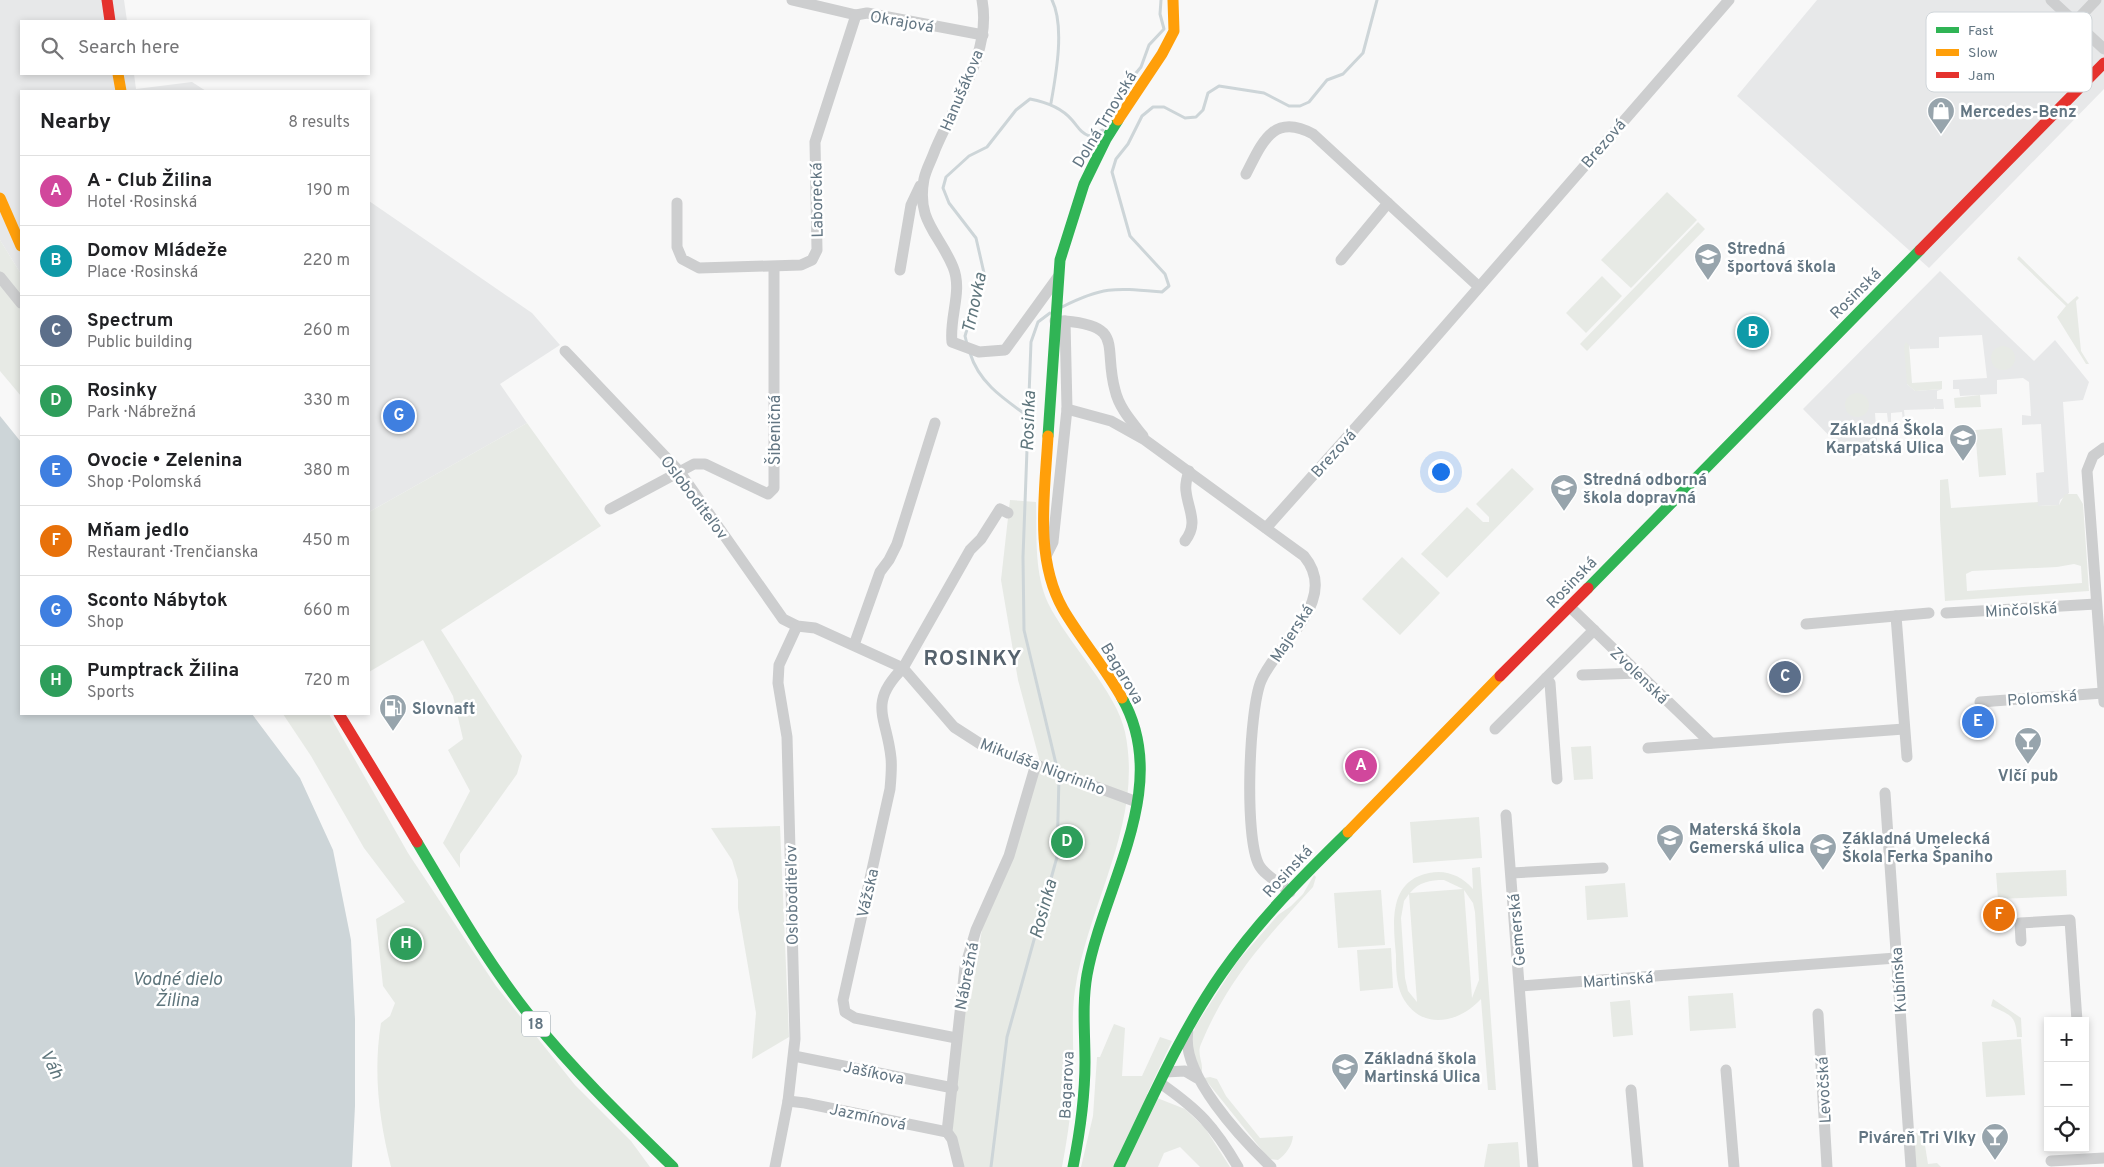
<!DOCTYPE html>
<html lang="en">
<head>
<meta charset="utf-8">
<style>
  :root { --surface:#fff; --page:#f2f2f2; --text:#202124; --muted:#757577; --line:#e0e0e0; --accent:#565c61 }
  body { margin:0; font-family:Overpass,sans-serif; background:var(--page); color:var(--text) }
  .controls { position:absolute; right:15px; bottom:15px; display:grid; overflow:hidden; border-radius:0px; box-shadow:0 2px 8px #0003 }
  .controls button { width:45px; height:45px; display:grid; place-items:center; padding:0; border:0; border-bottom:1px solid var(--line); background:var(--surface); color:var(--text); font:25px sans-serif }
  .you { position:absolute; left:1440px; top:471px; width:18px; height:18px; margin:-12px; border:4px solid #fff; border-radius:50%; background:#1a73e8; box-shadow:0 0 0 8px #1a73e833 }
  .badge { display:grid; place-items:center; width:32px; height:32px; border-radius:50%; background:var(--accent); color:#fff; font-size:16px; font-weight:700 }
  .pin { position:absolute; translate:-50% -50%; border:2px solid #fff; box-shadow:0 1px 5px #0006 }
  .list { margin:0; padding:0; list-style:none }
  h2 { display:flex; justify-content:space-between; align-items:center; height:65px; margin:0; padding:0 20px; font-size:21px }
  h2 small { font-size:16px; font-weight:400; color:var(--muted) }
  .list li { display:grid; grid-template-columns:32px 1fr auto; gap:15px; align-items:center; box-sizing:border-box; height:70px; padding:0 20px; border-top:1px solid var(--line) }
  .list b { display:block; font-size:19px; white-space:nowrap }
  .list p { margin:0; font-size:16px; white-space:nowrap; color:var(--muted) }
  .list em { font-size:16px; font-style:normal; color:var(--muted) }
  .icon { flex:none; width:28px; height:28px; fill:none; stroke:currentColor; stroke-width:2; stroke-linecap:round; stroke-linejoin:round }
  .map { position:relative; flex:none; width:2104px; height:1167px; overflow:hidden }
  .search { position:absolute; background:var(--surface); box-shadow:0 2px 8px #0003; left:20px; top:20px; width:350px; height:55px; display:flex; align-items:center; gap:12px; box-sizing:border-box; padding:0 18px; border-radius:0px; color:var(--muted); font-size:19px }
  .panel { position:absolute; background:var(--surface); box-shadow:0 2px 8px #0003; left:20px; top:90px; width:350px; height:625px; border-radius:0px }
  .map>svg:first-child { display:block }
  .built { fill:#e7e8e9 }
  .green { fill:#e7eae5; fill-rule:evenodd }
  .water { fill:#cdd5d8 }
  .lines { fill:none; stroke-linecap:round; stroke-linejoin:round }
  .stream { stroke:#cdd5d8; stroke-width:3 }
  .street { stroke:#cdcecf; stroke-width:11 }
  .fast { stroke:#30b455; stroke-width:11 }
  .slow { stroke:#ff9f0a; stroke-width:11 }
  .jam { stroke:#e5322d; stroke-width:11 }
  .labels { text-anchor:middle; stroke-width:5; stroke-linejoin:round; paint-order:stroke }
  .shield { fill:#fff; stroke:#929fa8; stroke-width:1 }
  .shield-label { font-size:15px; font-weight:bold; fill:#637683 }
  .street-label { font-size:16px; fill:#637683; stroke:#fff }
  .poi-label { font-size:16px; font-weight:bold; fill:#637683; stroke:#fff; text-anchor:start }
  .water-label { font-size:18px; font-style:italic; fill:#5e757c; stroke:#fff }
  .district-label { font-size:21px; font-weight:bold; letter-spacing:1px; fill:#56636e; stroke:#fff }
  .key { fill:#fff; stroke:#d0d6da; stroke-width:1 }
  .key-label { font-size:14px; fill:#637683 }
</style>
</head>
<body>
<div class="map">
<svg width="2104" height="1167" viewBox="0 0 2104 1167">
  <rect width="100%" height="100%" fill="#f8f8f8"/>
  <g class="built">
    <polygon points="0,0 124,0 127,21 21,21 21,74 134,74 136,89 192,82 206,91 21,91 21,274 0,240"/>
    <polygon points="1817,0 2104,0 2104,89 1929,268 1737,96"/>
    <polygon points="369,201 532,313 560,345 500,384 527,423 369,512"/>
    <polygon points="1940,271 2034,361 2055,340 2089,382 2083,400 2063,402 2069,493 2060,500 2059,505 2038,506 2036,473 2044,472 2041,424 2022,425 2022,415 2031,416 2029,382 2023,378 1997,380 1997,394 1960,396 1959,389 1953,389 1953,380 1987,378 1982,335 1939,337 1939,348 1910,349 1909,345 1907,384 1915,391 1942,389 1937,391 1937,399 1943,399 1944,409 1935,409 1935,407 1934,409 1904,410 1905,421 1903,422 1902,412 1891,413 1891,422 1888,422 1887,413 1875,413 1878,454 1849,456 1803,409"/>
  </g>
  <g class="green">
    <polygon points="1667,192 1697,220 1631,288 1601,260"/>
    <polygon points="1698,222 1705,229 1587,351 1580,344"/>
    <polygon points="0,240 21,274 21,296 16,301 21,310 21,396 0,371"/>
    <polygon points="2019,256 2068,304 2077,296 2079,298 2076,301 2081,351 2089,364 2086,364 2057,317 2066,306 2017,259"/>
    <polygon points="1602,276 1622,296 1586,333 1566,313"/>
    <polygon points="1906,342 1909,345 1912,383 1942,381 1942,389 1915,391 1907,384 1904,346"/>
    <circle cx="2003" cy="358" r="12"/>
    <circle cx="1857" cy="405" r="12"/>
    <polygon points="1980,395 1981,407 1955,408 1954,398"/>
    <polygon points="527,423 601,526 441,630 522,756 517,774 460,854 460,868 443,843 470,791 448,750 463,739 453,696 423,640 369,672 369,512"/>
    <polygon points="2002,428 2006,475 1979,477 1975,430"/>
    <polygon points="1512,468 1534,489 1447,578 1421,554 1467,507 1483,522 1489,522 1489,517 1476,504"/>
    <path d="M1948,479L1951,508L2038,502V506L2059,505L2065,494H2077L2083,504L2089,591L1945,601L1940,520V480ZM2074,564L2081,566L2082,583L1967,591L1966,574L1972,571L2057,567Z"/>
    <path d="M1010,500L1036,502C1037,536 1034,572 1048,603C1067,642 1117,692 1125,732C1144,822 1088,903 1075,990C1071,1016 1074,1043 1073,1069C1073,1102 1068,1135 1062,1167H960L952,1127L964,998L971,999L983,922L1036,777L1039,758L1018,680L1001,580Z"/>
    <polygon points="1402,557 1440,593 1400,635 1362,599"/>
    <path d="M283,714H329L408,853L496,986L575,1085L631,1141L650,1167H391C379,1120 373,1072 381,1023L390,1016L395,1003L383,986L376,919L405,902L364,848L311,756Z"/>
    <polygon points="1591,746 1593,779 1574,780 1571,747"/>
    <polygon points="1479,817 1482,858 1413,863 1410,822"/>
    <polygon points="780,826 789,1037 752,1059 756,1013 738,908 738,880 732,860 711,828"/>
    <path d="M1480,867L1496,1090H1488L1481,999C1458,1024 1420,1031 1402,996C1396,983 1396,968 1396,955C1393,923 1388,881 1429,873C1446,869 1462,876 1473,889L1472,868ZM1444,880L1463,889L1410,893C1419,882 1430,880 1444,880ZM1464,890L1473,903L1475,912L1479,980L1472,998ZM1409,894L1417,1002L1408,991L1405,978L1401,918L1404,901Z"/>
    <polygon points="2066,870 2067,896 1998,899 1996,873"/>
    <path d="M1314,875L1316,877L1313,887C1265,940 1229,977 1201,1044C1196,1055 1205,1064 1201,1074L1191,1045L1195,1027L1237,962L1278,915L1291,906L1303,894Z"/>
    <polygon points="1625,883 1628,917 1587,920 1585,886"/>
    <polygon points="1381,890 1385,945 1338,948 1334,893"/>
    <polygon points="1391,948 1393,988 1360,991 1357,950"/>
    <polygon points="1733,993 1736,1028 1690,1031 1688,996"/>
    <path d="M1993,999L2021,1018L2022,1037H2017C2016,1015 2010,1015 1991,1006Z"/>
    <polygon points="1630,1000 1633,1035 1613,1037 1610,1002"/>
    <polygon points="1114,1024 1125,1028 1122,1076 1142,1076 1160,1037 1172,1041 1147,1094 1185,1109 1205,1128 1230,1167 1200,1167 1180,1147 1164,1153 1158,1167 1081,1167 1093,1116 1097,1057 1100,1057"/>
    <polygon points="2021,1039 2025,1095 1986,1097 1982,1042"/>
    <path d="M1210,1077L1217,1079L1226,1096L1260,1138L1293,1136C1292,1146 1286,1154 1278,1160L1269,1159L1204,1078Z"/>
    <polygon points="1911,1133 1923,1133 1928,1164 1937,1163 1941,1167 1915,1167"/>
    <polygon points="1518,1142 1520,1167 1484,1167 1488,1144"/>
  </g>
  <polygon class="water" points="0,416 21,442 21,714 252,714 300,778 333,850 351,940 355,1019 355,1106 352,1167 0,1167"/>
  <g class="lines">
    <g class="stream">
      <path d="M1051,103C1056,75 1065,26 1052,0"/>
      <polyline points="1116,110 1117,96 1141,67 1149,45 1164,29 1160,14 1161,0"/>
      <path d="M1062,307C1104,286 1115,288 1162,292L1169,286L1165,274L1130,236L1112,172L1116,159L1128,144L1142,116L1153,107H1164L1185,118L1196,117L1203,110L1208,93L1219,86L1264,93L1289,106H1300L1309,102L1327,80L1343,74L1363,53L1377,0"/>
      <polyline points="1050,313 1038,322 1031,342 1023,557 1024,630 1057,768"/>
      <path d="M967,344L965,336L984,273L976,238L949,203L943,188L946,177L969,156L987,147L1016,110L1030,99C1046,102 1061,107 1072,120C1079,128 1080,132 1089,136L1103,130"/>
      <path d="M970,353C979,383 1004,399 1029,417"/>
      <polyline points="991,1167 1007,1037 1057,857 1059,777"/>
    </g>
    <g class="street">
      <polyline points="792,0 856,15 867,13 983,35"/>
      <path d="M982,0C992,53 954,104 935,150C932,159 926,169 924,179C916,221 939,233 953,267C963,291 949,317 952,342L979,352L1005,350L1058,277"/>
      <polyline points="2051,0 2104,49"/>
      <polyline points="2075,22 2096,0"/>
      <path d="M1246,174C1262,143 1273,112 1313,134L1478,286"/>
      <polyline points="677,203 677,247 682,259 699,268 801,265 812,260 817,250 815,142 856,15"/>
      <polyline points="1341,260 1388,203"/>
      <polyline points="900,270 911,205 920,186"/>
      <polyline points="0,277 21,303"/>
      <path d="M1065,321C1125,326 1103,347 1115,390C1119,408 1132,422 1143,436"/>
      <polyline points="565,351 679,471 783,619 797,626 815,628 903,668 954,727 982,745 1137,802"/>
      <path d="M1067,409L1111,421L1145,440L1304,556C1341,601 1277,642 1261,681C1249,710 1244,837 1259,865C1264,875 1281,884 1290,892"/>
      <polyline points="2104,448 2093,456 2087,471 2104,702"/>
      <polyline points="610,509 694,464 705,464 768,494 774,488 774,267"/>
      <polyline points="1266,528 1407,370 1729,0"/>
      <path d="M1185,541C1199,523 1188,510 1186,491C1185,484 1187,477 1189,471"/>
      <polyline points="1047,554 1053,542 1067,409 1065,321 1055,321"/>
      <polyline points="1570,607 1711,743"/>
      <polyline points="1946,613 2096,604"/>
      <polyline points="1896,616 1907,757"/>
      <polyline points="1806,624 1929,613"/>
      <polyline points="854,645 880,572 889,560 897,544 935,423"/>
      <polyline points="1582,675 1639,673"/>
      <polyline points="1546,678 1550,683 1557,779"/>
      <polyline points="1980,702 2103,693"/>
      <polyline points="1495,729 1594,630"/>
      <polyline points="1648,748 1904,729"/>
      <polyline points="1885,793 1911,1167"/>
      <polyline points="1506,815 1533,1167"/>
      <polyline points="1511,873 1603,868"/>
      <polyline points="2021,941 2020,923 2070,920 2077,1021"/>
      <polyline points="1520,986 1896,958"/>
      <polyline points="1818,1014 1827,1167"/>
      <path d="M1188,1032C1180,1074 1242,1139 1271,1167"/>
      <path d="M956,1038L855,1018L845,1012L843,1000L890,789C891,778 892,768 891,758C887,717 867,704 903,668L970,550L981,539L1000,509L1008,513"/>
      <polyline points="794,1056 953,1088"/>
      <polyline points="1726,1070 1734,1167"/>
      <polyline points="1165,1072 1185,1071 1197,1078"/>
      <path d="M1160,1083C1199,1110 1214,1126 1238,1167"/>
      <polyline points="1631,1090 1638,1167"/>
      <polyline points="788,1101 805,1103 947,1132"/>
      <polyline points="2051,1161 2104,1158"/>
      <polyline points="775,1167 788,1101 795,1039 787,737 778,683 779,665 797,626"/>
      <polyline points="959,1167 952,1139 947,1132 965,967 976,930 1009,856 1036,764"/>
    </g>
    <g class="fast">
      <polyline points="1048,436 1060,260 1084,184 1106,139 1118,120"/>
      <polyline points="1588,588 1920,250"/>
      <path d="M417,842C453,902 489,966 534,1021C576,1073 625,1120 673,1167"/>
      <path d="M1073,1167C1080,1132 1085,1097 1085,1062C1085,1033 1082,1004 1087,975C1103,886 1173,787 1122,698"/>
      <path d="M1119,1167C1151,1101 1180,1033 1222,973C1258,921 1303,876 1348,832"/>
    </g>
    <g class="slow">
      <polyline points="118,74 121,91"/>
      <polyline points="1118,120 1162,54 1174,31 1173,0"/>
      <polyline points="0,198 21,246"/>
      <path d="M1048,436C1045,492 1034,558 1063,609C1081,640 1105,667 1122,698"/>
      <polyline points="1348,832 1500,676"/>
    </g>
    <g class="jam">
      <polyline points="107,0 110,21"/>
      <polyline points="1920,250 2104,63"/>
      <polyline points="1500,676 1588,588"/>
      <polyline points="339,714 417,842"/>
    </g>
  </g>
  <defs>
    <symbol id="shop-pin" viewBox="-11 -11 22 30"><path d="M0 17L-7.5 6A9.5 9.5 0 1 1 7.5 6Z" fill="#97a4ac" stroke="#fff"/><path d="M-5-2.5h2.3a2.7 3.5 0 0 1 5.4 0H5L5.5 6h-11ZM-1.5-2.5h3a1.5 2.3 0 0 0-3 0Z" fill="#fff"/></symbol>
    <symbol id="school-pin" viewBox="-11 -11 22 30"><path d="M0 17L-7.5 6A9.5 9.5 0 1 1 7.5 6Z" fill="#97a4ac" stroke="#fff"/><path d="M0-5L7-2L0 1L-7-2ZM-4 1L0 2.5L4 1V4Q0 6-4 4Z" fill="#fff"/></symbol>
    <symbol id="fuel-pin" viewBox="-11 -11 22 30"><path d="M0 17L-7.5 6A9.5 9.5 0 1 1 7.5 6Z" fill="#97a4ac" stroke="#fff"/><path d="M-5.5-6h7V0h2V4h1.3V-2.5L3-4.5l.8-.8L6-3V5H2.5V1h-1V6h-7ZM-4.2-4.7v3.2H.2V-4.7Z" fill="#fff"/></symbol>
    <symbol id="bar-pin" viewBox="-11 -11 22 30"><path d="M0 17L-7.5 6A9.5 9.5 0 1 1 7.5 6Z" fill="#97a4ac" stroke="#fff"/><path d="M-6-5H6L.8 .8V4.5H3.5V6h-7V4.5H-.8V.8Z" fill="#fff"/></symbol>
  </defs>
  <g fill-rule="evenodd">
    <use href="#shop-pin" x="1925" y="95" width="32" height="43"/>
    <use href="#school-pin" x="1692" y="241" width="32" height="43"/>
    <use href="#school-pin" x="1947" y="422" width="32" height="43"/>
    <use href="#school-pin" x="1548" y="472" width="32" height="43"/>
    <use href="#fuel-pin" x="377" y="692" width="32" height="43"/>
    <use href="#bar-pin" x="2012" y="725" width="32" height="43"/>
    <use href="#school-pin" x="1654" y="822" width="32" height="43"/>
    <use href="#school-pin" x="1807" y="831" width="32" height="43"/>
    <use href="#school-pin" x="1329" y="1051" width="32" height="43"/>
    <use href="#bar-pin" x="1979" y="1121" width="32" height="43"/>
  </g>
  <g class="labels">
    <rect class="shield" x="522" y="1011.5" width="28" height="25" rx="4"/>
    <g class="shield-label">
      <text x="536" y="1029">18</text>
    </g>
    <g class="street-label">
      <text transform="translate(902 21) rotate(10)" y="6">Okrajová</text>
      <text transform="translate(961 90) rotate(-67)" y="6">Hanušákova</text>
      <text transform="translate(1104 119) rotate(-59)" y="6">Dolná Trnovská</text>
      <text transform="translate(1603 143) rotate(-49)" y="6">Brezová</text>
      <text transform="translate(816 200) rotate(-91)" y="6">Laborecká</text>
      <text transform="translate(1855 293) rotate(-45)" y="6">Rosinská</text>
      <text transform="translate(774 430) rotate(-90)" y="6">Šibeničná</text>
      <text transform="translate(1333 453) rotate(-48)" y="6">Brezová</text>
      <text transform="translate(695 497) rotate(53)" y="6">Osloboditeľov</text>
      <text transform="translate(1571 582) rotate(-46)" y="6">Rosinská</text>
      <text transform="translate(2021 609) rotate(-3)" y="6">Minčolská</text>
      <text transform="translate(1291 633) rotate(-57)" y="6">Majerská</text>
      <text transform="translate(1123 673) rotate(59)" y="6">Bagarova</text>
      <text transform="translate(1640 675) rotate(44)" y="6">Zvolenská</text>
      <text transform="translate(2042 697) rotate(-4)" y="6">Polomská</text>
      <text transform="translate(1043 766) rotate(21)" y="6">Mikuláša Nigriniho</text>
      <text transform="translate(1287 871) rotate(-47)" y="6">Rosinská</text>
      <text transform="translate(867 893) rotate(-77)" y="6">Vážska</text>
      <text transform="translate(791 895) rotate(-91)" y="6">Osloboditeľov</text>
      <text transform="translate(1516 930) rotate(-95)" y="6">Gemerská</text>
      <text transform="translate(966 976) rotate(-79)" y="6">Nábrežná</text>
      <text transform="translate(1618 979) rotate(-4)" y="6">Martinská</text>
      <text transform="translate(1898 980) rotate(-94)" y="6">Kubínska</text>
      <text transform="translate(874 1072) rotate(12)" y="6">Jašíkova</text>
      <text transform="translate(1066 1085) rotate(-87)" y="6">Bagarova</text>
      <text transform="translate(1823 1090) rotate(-93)" y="6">Levočská</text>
      <text transform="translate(868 1116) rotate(12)" y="6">Jazmínová</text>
    </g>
    <g class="poi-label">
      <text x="1960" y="117">Mercedes-Benz</text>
      <text x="1727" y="254">Stredná<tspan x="1727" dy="18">športová škola</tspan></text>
      <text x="1944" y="435" text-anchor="end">Základná Škola<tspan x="1944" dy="18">Karpatská Ulica</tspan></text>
      <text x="1583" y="485">Stredná odborná<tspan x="1583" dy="18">škola dopravná</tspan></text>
      <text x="412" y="714">Slovnaft</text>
      <text x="2028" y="781" text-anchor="middle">Vlčí pub</text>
      <text x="1689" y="835">Materská škola<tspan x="1689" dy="18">Gemerská ulica</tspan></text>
      <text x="1842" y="844">Základná Umelecká<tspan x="1842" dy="18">Škola Ferka Španiho</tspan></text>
      <text x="1364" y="1064">Základná škola<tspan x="1364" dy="18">Martinská Ulica</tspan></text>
      <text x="1976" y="1143" text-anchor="end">Piváreň Tri Vlky</text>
    </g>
    <g class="water-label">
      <text transform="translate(974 303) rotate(-78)" y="6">Trnovka</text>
      <text transform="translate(1028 421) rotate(-88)" y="6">Rosinka</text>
      <text transform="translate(1043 909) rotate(-75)" y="6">Rosinka</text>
      <text x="177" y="985">Vodné dielo<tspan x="177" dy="21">Žilina</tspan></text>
      <text transform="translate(52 1064) rotate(63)" y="6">Váh</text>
    </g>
    <g class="district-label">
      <text x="973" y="665">ROSINKY</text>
    </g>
  </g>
  <rect x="1926" y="12" width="166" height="80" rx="8" class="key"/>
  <rect x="1936" y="27" width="23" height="6" fill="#30b455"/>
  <rect x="1936" y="49" width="23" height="7" fill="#ff9f0a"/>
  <rect x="1936" y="72" width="23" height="6" fill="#e5322d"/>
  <g class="key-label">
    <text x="1968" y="35">Fast</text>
    <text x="1968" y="57">Slow</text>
    <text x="1968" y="80">Jam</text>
  </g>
</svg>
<div class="controls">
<button>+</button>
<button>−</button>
<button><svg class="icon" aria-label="locate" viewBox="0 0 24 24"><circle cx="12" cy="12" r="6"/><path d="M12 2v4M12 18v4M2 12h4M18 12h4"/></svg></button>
</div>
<div class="you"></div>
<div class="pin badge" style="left:1361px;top:766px;background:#d1479c">A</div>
<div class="pin badge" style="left:1753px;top:332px;background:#0f9aa8">B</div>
<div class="pin badge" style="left:1785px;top:677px;background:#5c6f8a">C</div>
<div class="pin badge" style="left:1067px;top:842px;background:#2e9e5b">D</div>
<div class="pin badge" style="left:1978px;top:722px;background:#3f7fe0">E</div>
<div class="pin badge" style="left:1999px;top:915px;background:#e8710a">F</div>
<div class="pin badge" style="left:399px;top:416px;background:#3f7fe0">G</div>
<div class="pin badge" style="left:406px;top:944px;background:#2e9e5b">H</div>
<div class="search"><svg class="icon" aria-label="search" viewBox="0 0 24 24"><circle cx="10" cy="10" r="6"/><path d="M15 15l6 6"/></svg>Search here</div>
<section class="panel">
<h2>Nearby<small>8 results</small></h2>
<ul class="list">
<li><span class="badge" style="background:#d1479c">A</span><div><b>A - Club Žilina</b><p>Hotel · Rosinská</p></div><em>190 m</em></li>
<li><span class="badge" style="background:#0f9aa8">B</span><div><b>Domov Mládeže</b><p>Place · Rosinská</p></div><em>220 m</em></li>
<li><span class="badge" style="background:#5c6f8a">C</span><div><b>Spectrum</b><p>Public building</p></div><em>260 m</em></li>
<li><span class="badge" style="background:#2e9e5b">D</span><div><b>Rosinky</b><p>Park · Nábrežná</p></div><em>330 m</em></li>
<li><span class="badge" style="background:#3f7fe0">E</span><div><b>Ovocie • Zelenina</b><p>Shop · Polomská</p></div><em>380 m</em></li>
<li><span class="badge" style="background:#e8710a">F</span><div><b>Mňam jedlo</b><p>Restaurant · Trenčianska</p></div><em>450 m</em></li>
<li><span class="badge" style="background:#3f7fe0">G</span><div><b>Sconto Nábytok</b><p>Shop</p></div><em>660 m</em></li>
<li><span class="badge" style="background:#2e9e5b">H</span><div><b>Pumptrack Žilina</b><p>Sports</p></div><em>720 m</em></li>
</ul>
</section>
</div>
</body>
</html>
